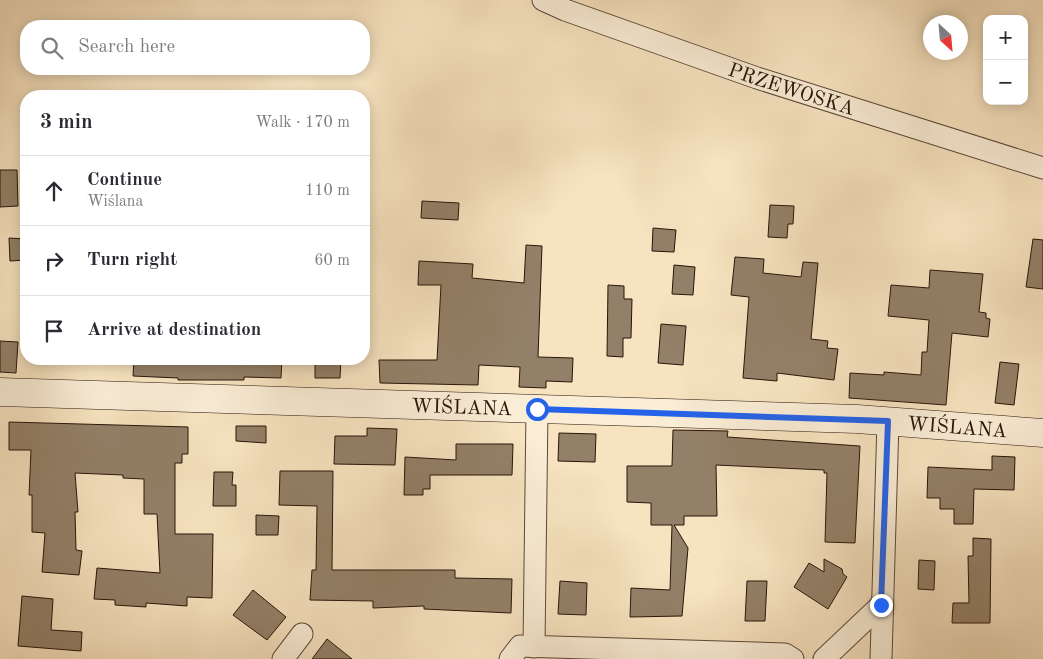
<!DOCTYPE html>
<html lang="en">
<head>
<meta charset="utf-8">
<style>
  :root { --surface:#fff; --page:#f7f7f7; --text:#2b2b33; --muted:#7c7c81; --line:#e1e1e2 }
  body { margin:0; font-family:"Old Standard TT",serif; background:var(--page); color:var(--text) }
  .controls { position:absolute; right:15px; top:15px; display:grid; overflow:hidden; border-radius:10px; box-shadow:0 2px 12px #0003 }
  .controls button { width:45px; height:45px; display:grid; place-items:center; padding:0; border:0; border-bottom:1px solid var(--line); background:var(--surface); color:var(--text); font:25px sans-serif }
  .compass { position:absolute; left:923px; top:15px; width:45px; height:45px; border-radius:50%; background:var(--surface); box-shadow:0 2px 12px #0003; rotate:154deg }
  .stop { position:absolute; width:15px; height:15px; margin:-11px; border:4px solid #2563eb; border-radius:50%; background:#fff }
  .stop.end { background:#2563eb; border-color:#fff; box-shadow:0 1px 5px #0008 }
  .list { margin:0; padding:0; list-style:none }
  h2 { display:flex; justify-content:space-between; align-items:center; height:65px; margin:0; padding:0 20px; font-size:21px }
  h2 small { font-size:16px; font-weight:400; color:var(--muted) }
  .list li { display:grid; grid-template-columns:32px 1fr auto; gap:15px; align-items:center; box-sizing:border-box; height:70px; padding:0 20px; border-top:1px solid var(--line) }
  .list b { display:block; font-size:19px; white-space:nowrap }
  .list p { margin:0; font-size:16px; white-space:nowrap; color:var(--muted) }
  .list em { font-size:16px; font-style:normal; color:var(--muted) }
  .icon { flex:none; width:28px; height:28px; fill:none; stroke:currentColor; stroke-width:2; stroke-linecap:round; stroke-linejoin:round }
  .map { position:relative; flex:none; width:1043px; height:659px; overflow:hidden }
  .search { position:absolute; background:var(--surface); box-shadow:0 2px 12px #0003; left:20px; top:20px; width:350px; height:55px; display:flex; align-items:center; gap:12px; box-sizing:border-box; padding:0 18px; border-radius:20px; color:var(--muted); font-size:19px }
  .panel { position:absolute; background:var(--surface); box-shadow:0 2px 12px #0003; left:20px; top:90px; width:350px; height:275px; border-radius:20px }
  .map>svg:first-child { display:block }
  .building { fill:#938068; stroke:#271509 }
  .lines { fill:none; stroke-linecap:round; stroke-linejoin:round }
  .street-casing { stroke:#5b4837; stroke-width:23 }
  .secondary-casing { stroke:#271509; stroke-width:29 }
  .street { stroke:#faedd6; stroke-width:21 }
  .secondary { stroke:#faedd6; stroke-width:28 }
  .route { stroke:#2563eb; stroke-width:6 }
  .labels { text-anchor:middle; stroke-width:5; stroke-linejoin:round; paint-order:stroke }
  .street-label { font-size:20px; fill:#271509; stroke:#faedd6 }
</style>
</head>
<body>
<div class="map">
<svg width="1043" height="659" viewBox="0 0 1043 659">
  <rect width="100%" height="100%" fill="#f7e3c0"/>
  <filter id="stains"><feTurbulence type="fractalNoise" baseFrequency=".004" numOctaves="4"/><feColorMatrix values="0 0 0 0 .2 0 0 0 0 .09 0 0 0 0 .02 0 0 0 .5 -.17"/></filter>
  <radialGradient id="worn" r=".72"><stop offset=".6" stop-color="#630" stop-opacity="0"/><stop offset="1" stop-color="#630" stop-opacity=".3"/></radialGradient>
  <g class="building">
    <polygon points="0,170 17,170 18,206 0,207"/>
    <polygon points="422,201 459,203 458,220 421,218"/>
    <polygon points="770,205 794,206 793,224 788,224 787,238 768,237"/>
    <polygon points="653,228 676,230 674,252 652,251"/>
    <polygon points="9,238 26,239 26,260 10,261"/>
    <polygon points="1033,239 1043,240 1043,289 1026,287"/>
    <polygon points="526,245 542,246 538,357 573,358 572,382 546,381 546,388 519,387 520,367 479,365 478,385 380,383 379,360 437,360 441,285 418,285 419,261 473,264 472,278 524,283"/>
    <polygon points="735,257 764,259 763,273 801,277 803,262 818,263 811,339 828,341 827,348 838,349 834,380 777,373 777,381 743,378 749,297 731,295"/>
    <polygon points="674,265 695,267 693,295 672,294"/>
    <polygon points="930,270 983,274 979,312 986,313 986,318 990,319 988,337 952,333 946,405 849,398 850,373 884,375 884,372 921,375 922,352 927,352 929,320 888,316 891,285 929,288"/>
    <polygon points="608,285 624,286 624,299 632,299 631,338 623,338 623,357 607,356"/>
    <polygon points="661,324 686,326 683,365 658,363"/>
    <polygon points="0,341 18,342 16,373 0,372"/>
    <polygon points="134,359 282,359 281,378 244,377 244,380 178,380 178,378 133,376"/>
    <polygon points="315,359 341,359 340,378 315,378"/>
    <polygon points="1000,362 1019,364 1014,405 995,403"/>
    <polygon points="9,422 188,427 188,454 182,454 182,463 175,463 175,534 213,534 212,598 187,597 187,606 146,603 146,607 115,605 115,600 94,599 97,568 160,573 157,514 144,514 144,479 123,478 123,475 75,473 78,512 75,512 76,550 82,551 79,575 42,572 45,533 32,532 32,495 29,495 31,450 9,450"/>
    <polygon points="236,426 266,426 266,443 236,441"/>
    <polygon points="367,428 397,429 395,465 334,464 335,436 367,436"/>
    <polygon points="673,430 728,431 727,437 860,446 855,543 825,542 827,473 824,473 824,470 716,465 717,516 684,516 684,525 674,525 688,548 682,616 630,617 631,588 670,590 672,525 651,525 651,503 627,502 627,466 672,466"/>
    <polygon points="559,433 596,434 595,462 558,461"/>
    <polygon points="456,444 513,444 512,475 430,475 430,489 423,489 423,495 404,495 405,457 456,460"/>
    <polygon points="992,456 1015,457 1014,490 974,489 973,524 954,524 954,509 940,509 940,498 927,498 928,467 992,470"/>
    <polygon points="280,471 333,471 332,570 455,570 455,578 512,579 511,613 424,609 424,606 373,608 373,601 310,600 312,570 316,570 317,506 279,505"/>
    <polygon points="214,472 233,472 232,485 236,485 236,506 213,506"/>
    <polygon points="256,515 279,516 278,535 256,535"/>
    <polygon points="973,538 991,539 990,623 952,623 953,603 969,603 968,556 973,556"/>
    <polygon points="824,559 842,569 843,574 847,577 828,609 794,587 809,563 824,572"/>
    <polygon points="919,560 935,561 934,590 918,589"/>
    <polygon points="560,581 587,583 586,615 558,614"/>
    <polygon points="747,581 767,581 765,621 745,621"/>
    <polygon points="253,590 286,617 267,640 233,615"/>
    <polygon points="22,596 53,599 51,630 82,632 81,651 18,646"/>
    <polygon points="327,639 352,659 312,659"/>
  </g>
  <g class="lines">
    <defs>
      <g id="street">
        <path id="s1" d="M543,0L565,10L757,78L1043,168"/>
        <polyline points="534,647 537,409"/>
        <polyline points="283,659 302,634"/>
        <polyline points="510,659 520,646 785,654 793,659"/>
        <polyline points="824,659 881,605"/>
        <polyline points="881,659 888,421"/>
      </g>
      <g id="secondary">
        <path id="s2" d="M0,392L857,419L1043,433"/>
      </g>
    </defs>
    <use href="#street" class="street-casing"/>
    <use href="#secondary" class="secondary-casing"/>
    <use href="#street" class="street"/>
    <use href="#secondary" class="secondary"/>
  </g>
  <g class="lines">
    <polyline class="route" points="537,409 888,421 881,605"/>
  </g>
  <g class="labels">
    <g class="street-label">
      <text dy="7" stroke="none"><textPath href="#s1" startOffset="264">PRZEWOSKA</textPath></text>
      <text dy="7" stroke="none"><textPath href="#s2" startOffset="462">WIŚLANA</textPath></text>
      <text dy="7" stroke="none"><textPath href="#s2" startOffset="958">WIŚLANA</textPath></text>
    </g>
  </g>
  <rect width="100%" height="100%" filter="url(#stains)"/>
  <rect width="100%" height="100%" fill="url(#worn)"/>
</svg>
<div class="controls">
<button>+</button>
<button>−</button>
</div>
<svg class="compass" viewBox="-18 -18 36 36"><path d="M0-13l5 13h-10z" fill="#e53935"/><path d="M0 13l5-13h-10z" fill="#7c7c81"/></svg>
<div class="stop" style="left:537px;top:409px"></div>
<div class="stop end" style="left:881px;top:605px"></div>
<div class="search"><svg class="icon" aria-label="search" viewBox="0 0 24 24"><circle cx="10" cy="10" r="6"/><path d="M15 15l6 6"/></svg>Search here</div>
<section class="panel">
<h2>3 min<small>Walk · 170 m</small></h2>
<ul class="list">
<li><svg class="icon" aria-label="ahead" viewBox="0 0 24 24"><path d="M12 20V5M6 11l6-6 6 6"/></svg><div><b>Continue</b><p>Wiślana</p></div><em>110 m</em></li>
<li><svg class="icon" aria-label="right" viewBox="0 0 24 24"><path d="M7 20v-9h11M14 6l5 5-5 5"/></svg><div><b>Turn right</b></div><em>60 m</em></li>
<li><svg class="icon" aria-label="arrive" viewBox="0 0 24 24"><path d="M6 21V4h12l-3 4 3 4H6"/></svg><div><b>Arrive at destination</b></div></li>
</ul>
</section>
</div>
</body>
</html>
